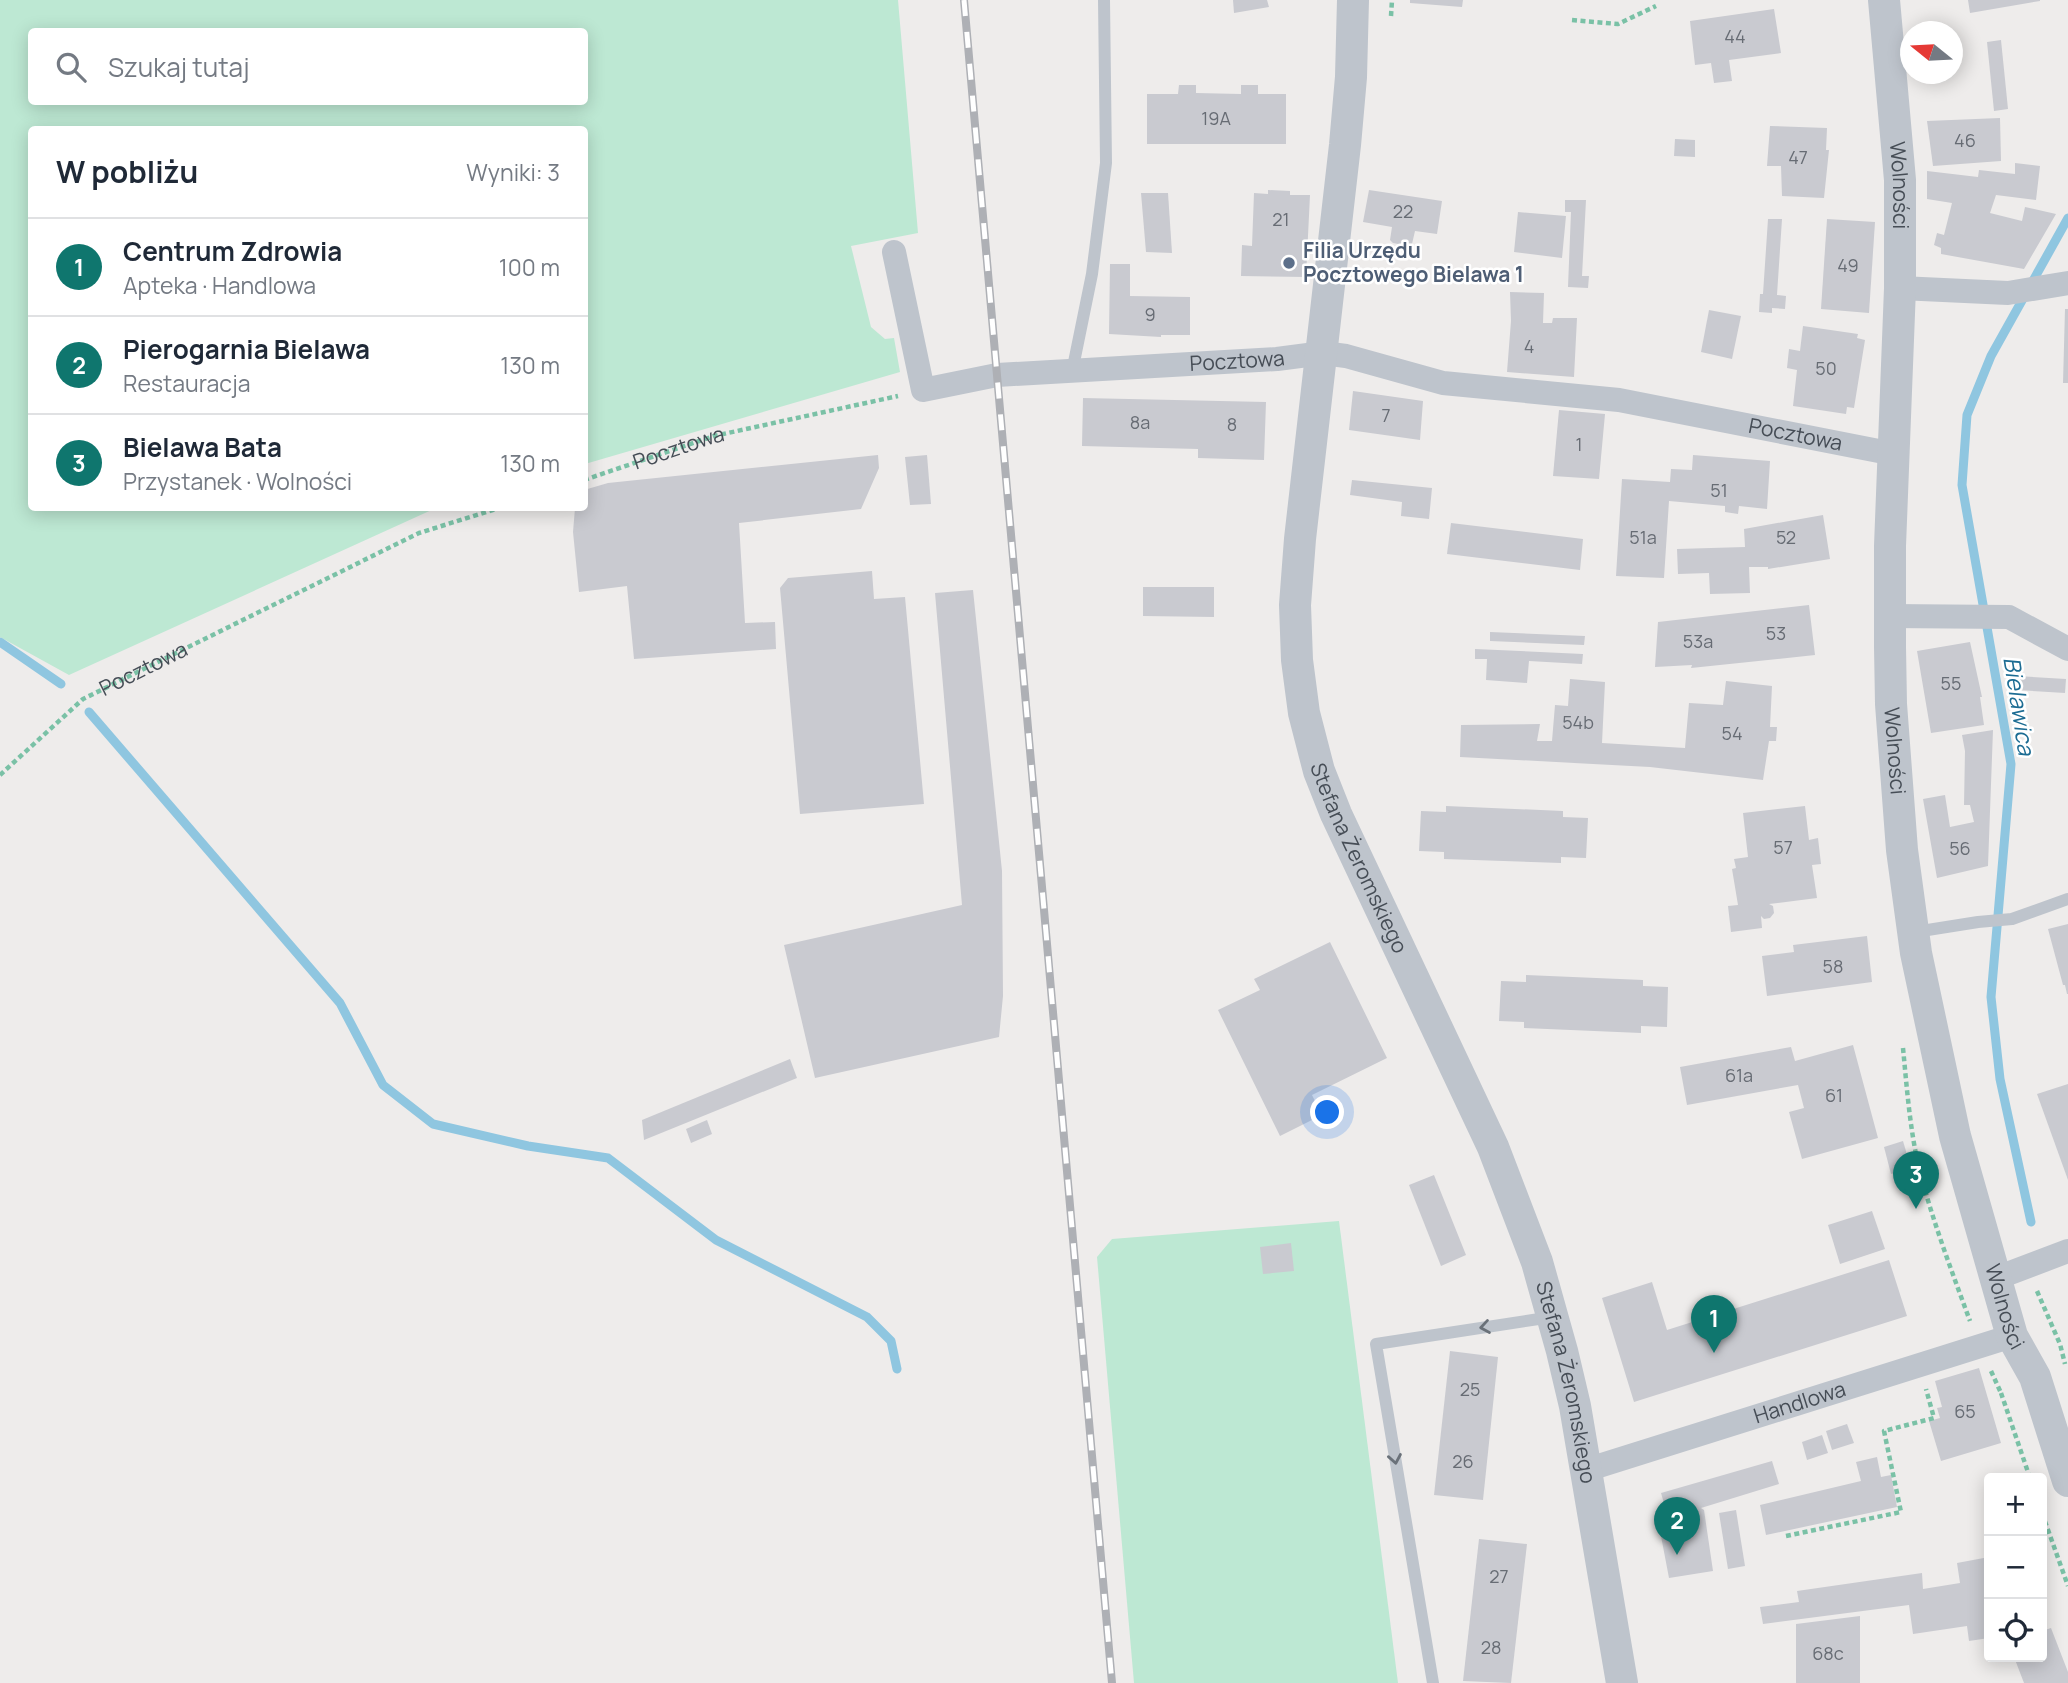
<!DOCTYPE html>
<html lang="pl">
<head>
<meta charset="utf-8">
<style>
  :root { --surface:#fff; --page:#f2f2f3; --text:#1f2937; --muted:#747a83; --line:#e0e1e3; --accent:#0f766e }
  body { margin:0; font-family:Manrope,sans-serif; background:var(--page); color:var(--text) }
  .controls { position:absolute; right:21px; bottom:21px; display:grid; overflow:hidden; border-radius:7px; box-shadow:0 4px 18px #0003 }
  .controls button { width:63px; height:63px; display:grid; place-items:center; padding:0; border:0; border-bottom:2px solid var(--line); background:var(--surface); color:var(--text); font:35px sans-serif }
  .compass { position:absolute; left:1900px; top:21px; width:63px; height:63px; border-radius:50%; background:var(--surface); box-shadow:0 4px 18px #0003; rotate:288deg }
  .you { position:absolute; left:1328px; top:1113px; width:24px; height:24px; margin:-18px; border:5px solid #fff; border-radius:50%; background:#1a73e8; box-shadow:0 0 0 10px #1a73e833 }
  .badge { display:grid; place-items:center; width:46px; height:46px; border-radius:50%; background:var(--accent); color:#fff; font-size:23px; font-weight:700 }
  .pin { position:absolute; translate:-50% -58px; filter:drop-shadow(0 2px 4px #0008) }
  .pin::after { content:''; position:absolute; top:37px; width:24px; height:21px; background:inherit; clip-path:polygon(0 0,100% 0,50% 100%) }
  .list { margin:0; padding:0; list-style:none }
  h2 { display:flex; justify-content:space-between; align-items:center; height:91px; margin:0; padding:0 28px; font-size:30px }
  h2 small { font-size:23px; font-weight:400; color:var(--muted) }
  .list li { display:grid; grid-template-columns:46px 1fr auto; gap:21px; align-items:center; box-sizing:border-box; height:98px; padding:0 28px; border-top:2px solid var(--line) }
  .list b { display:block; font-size:26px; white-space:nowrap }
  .list p { margin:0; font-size:23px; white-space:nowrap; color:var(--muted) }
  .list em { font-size:23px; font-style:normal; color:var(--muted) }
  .icon { flex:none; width:38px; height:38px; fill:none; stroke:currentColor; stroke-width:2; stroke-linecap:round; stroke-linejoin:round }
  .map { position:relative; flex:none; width:2068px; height:1683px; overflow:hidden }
  .search { position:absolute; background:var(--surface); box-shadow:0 4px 18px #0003; left:28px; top:28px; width:560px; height:77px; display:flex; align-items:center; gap:18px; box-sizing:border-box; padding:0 24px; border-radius:7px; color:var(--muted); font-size:26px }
  .panel { position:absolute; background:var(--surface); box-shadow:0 4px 18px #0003; left:28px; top:126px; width:560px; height:385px; border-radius:7px }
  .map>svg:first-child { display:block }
  .green { fill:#bde8d3; fill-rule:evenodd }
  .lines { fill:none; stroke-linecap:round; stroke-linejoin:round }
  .stream { stroke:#8fc6e0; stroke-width:9 }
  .building { fill:#c9cad0 }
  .path { stroke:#7ac1a6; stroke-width:4.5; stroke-dasharray:5 3.5; stroke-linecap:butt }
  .service { stroke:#bec4cc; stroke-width:12 }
  .minor { stroke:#bec4cc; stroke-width:24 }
  .tertiary { stroke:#bec4cc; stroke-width:32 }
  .rail-casing { stroke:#aeb0b5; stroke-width:8 }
  .rail { stroke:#fff; stroke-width:5; stroke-dasharray:16; stroke-linecap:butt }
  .oneway { stroke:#6a7179 }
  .service-dot { fill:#5c6f8a; stroke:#fff; stroke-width:2.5 }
  .labels { text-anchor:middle; stroke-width:5; stroke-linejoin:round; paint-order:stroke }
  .number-label { font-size:18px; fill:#676c74 }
  .street-label { font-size:21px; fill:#464d56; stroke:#fff }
  .service-label { font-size:21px; font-weight:bold; fill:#4e5e75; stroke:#fff; text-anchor:start }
  .water-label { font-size:23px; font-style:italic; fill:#1c6c93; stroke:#fff }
</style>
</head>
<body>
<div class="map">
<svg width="2068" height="1683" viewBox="0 0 2068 1683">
  <rect width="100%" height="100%" fill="#eeeceb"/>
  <g class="green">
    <path d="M0,0H898L918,233L851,246L871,327L885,339L894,338L900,372L585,464L584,130H32V508H436L69,675L0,637ZM32,32H584V102H32Z"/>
    <polygon points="1339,1221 1398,1683 1134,1683 1097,1257 1112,1239"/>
  </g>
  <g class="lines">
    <g class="stream">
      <polyline points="0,642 61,684"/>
      <polyline points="89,712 340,1003 383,1085 433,1124 528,1146 608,1158 716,1240 867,1317 891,1341 897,1369"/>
      <polyline points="2031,1222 2000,1079 1991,997 2011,764 1962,485 1967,415 1991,356 2068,218"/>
    </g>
  </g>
  <g class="building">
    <polygon points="1233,0 1267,0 1269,7 1234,13"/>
    <polygon points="1410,0 1463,0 1462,7 1410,3"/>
    <polygon points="1968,0 2040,0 2040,1 1970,13"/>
    <polygon points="1774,9 1781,53 1729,60 1732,81 1714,83 1711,63 1695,65 1690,21"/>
    <polygon points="2001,40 2008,109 1994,111 1987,42"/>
    <polygon points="1179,85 1196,85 1196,93 1241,94 1241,85 1258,85 1258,94 1286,94 1286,144 1147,144 1147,94 1178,94"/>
    <polygon points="2000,118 2001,161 1933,166 1927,121"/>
    <polygon points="1770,126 1827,128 1826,150 1829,150 1824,198 1782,196 1781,166 1767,166"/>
    <polygon points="1675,139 1695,140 1695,157 1674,156"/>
    <polygon points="2015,163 2040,166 2036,200 1996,195 1990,213 2022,221 2025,207 2056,214 2024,269 1941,254 1941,248 1934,245 1937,233 1944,235 1952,203 1927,199 1927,171 1978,177 1979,170 2015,174"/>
    <polygon points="1268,190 1290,191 1290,195 1310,195 1306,277 1241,276 1242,245 1252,246 1254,193 1268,194"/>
    <polygon points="1369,190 1442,201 1437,234 1415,231 1412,244 1409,246 1393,243 1390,240 1392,227 1363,222"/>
    <polygon points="1141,193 1168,193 1172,253 1146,252"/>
    <polygon points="1565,200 1586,200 1582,276 1589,276 1588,288 1568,287 1571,212 1565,212"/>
    <polygon points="1518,212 1566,216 1562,258 1514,252"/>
    <polygon points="1768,219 1782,219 1777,295 1786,296 1785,309 1772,308 1772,313 1759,312 1760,294 1763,294"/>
    <polygon points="1827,219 1875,222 1869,313 1821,309"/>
    <polygon points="1110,264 1130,264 1130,296 1190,297 1190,335 1161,335 1161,337 1109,334"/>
    <polygon points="1510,292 1544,293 1543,323 1552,323 1553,318 1577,318 1574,377 1507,372 1511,321"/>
    <polygon points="2065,309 2068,309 2068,383 2063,383"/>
    <polygon points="1709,310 1741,316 1732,359 1701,352"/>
    <polygon points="1803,326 1858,334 1857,338 1865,340 1854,408 1847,407 1846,414 1793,406 1797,370 1787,368 1789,349 1800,351"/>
    <polygon points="1353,391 1423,401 1420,440 1349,430"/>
    <polygon points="1083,398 1266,402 1264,460 1198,458 1198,449 1082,446"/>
    <polygon points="1559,410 1605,414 1599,479 1553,476"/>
    <polygon points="878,455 879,468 861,509 739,523 745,623 775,622 776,649 634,659 627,586 579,592 573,532 575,508 584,508 584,490 608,483"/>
    <polygon points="927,455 931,504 910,505 905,457"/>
    <polygon points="1693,455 1770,461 1767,509 1739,506 1738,514 1725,512 1725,506 1669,501 1664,578 1616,576 1622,479 1670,482 1671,469 1692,470"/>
    <polygon points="1352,480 1432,488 1429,519 1401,516 1402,502 1350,495"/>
    <polygon points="1823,515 1830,559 1768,569 1768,567 1749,567 1750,593 1710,594 1709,573 1678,574 1677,549 1745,547 1744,529"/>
    <polygon points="1451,523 1583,539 1580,570 1447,554"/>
    <polygon points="872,571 874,599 905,597 924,804 800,814 780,588 788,578"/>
    <polygon points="1143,587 1214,587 1214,617 1143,616"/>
    <polygon points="973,590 1002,871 1003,996 999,1037 815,1078 784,945 962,905 935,593"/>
    <polygon points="1809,605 1815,655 1691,668 1692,665 1655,667 1658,622"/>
    <polygon points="1490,632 1585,636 1584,645 1490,641"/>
    <polygon points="1970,642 1982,697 1980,697 1984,725 1931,733 1917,651"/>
    <polygon points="1475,649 1583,654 1582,664 1529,661 1527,683 1486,680 1487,659 1475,659"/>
    <polygon points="2017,676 2066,679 2065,693 2017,690"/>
    <polygon points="1570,679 1605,682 1602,743 1685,748 1689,703 1723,705 1726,681 1772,686 1770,727 1777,727 1776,741 1769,741 1763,780 1650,767 1460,757 1461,725 1540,724 1537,741 1552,741 1555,705 1568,706"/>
    <polygon points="1993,730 1988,866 1937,878 1923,799 1945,795 1950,827 1974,822 1970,805 1964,805 1965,751 1962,735"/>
    <polygon points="1446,806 1563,811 1563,817 1588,818 1586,858 1561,857 1561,863 1444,859 1444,852 1419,851 1421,811 1446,812"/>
    <polygon points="1805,806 1809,840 1818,838 1821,864 1812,865 1817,898 1769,904 1773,906 1774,913 1770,918 1764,919 1761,916 1762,928 1731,932 1728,906 1738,905 1732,869 1736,868 1734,859 1748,857 1743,813"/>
    <polygon points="2068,924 2068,994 2067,994 2065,985 2063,985 2048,929"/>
    <polygon points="1867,936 1872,982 1767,996 1762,956 1794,952 1793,945"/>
    <polygon points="1330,942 1387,1058 1312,1095 1322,1115 1280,1136 1218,1010 1260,990 1254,979"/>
    <polygon points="1526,975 1643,980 1643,986 1668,987 1667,1027 1641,1026 1641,1033 1524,1028 1524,1022 1499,1021 1501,981 1526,982"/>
    <polygon points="1853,1045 1878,1138 1802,1159 1789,1112 1804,1108 1798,1085 1687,1105 1680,1067 1791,1047 1795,1061"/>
    <polygon points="790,1059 797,1078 644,1140 642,1120"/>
    <polygon points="2068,1084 2068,1180 2037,1094"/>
    <polygon points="707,1120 712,1134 691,1143 686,1129"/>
    <polygon points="1903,1141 1911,1168 1891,1174 1884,1147"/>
    <polygon points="1434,1175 1466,1255 1441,1266 1409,1185"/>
    <polygon points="1872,1211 1885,1249 1840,1264 1828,1225"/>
    <polygon points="1291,1243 1294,1271 1263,1274 1260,1247"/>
    <polygon points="1889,1260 1907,1316 1634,1402 1602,1298 1652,1282 1667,1330"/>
    <polygon points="1450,1351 1498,1357 1483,1500 1434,1495"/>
    <polygon points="1979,1368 2001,1443 1941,1461 1929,1421 1940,1418 1937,1408 1942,1407 1935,1381"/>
    <polygon points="1847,1424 1854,1443 1832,1450 1826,1431"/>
    <polygon points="1822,1435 1828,1453 1807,1460 1802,1442"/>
    <polygon points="1877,1457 1881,1477 1891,1475 1897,1507 1766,1535 1760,1505 1861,1481 1856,1462"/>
    <polygon points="1772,1461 1779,1484 1701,1508 1704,1510 1713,1571 1669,1578 1661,1536 1683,1533 1680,1513 1668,1517 1661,1493"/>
    <polygon points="1736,1510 1745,1566 1728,1569 1719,1513"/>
    <polygon points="1479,1539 1527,1544 1511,1683 1463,1681"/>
    <polygon points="1989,1557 1989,1638 1969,1641 1967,1626 1913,1634 1909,1605 1763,1624 1760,1607 1799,1602 1797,1591 1922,1573 1923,1589 1960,1583 1957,1563"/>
    <polygon points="1860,1616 1860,1683 1796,1683 1796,1624"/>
    <polygon points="2051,1628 2068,1672 2068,1683 2024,1683 2014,1657 2042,1657 2042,1631"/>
  </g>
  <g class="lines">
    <g class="path">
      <polyline points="1391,16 1392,0"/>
      <polyline points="1572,20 1618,24 1656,6"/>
      <path id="s1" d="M584,480L714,436L898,396"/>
      <path id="s2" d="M0,775L83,699L419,533L499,508"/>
      <path d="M1903,1048C1907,1089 1910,1132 1920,1172C1933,1222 1952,1272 1970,1321"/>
      <polyline points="2037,1291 2060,1344 2065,1364"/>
      <polyline points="1991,1371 2001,1393"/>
      <polyline points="2001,1393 2030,1478"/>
      <polyline points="2042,1513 2068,1586"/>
      <polyline points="1786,1536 1901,1512 1884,1431 1934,1418 1926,1389"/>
    </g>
    <g class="service">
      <polyline points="1072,372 1092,274 1106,163 1104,0"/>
      <polyline points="1915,932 1978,922 2012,919 2068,899"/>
      <polyline points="1433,1683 1376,1344 1552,1317"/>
    </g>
    <g class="minor">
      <path id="s3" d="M894,252L923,390L997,375L1277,359L1323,353L1346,356L1443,383L1619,400L1894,454"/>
      <polyline points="1900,288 2008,293 2068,283"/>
      <polyline points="1890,616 2009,617 2068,649"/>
      <polyline points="1994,1279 2068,1251"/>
      <path id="s4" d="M1586,1470L2012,1336"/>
    </g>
    <g class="tertiary">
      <path id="s5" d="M1353,0L1351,77L1345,145L1300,539L1295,605L1297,660L1304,713L1319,771L1336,814L1493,1147L1537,1262L1562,1351L1575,1406L1622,1683"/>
      <path id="s6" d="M1884,0L1900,180V288L1890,546V647L1891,704L1902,850L1916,953L1955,1136L2012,1336L2035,1377L2068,1481"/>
    </g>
    <defs>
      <polyline id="rail" points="964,0 1112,1683"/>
    </defs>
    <use href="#rail" class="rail-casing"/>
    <use href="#rail" class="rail"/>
  </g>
  <defs><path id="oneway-chevron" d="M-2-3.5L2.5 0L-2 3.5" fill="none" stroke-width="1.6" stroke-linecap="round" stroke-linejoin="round" transform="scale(1.75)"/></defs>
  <g class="oneway">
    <use href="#oneway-chevron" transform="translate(1485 1327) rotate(171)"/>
    <use href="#oneway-chevron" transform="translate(1395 1459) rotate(80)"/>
  </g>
  <circle class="service-dot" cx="1289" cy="263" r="7"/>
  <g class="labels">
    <g class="number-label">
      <text x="1735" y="43">44</text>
      <text x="1216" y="125">19A</text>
      <text x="1965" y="147">46</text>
      <text x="1798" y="164">47</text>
      <text x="1403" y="218">22</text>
      <text x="1281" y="226">21</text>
      <text x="1848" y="272">49</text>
      <text x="1150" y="321">9</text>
      <text x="1529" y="353">4</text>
      <text x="1826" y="375">50</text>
      <text x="1386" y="422">7</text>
      <text x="1140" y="429">8a</text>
      <text x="1232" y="431">8</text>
      <text x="1579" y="451">1</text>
      <text x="1719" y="497">51</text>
      <text x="1643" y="544">51a</text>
      <text x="1786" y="544">52</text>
      <text x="1776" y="640">53</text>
      <text x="1698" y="648">53a</text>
      <text x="1951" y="690">55</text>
      <text x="1578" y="729">54b</text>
      <text x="1732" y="740">54</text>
      <text x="1783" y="854">57</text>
      <text x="1960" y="855">56</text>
      <text x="1833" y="973">58</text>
      <text x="1739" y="1082">61a</text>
      <text x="1834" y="1102">61</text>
      <text x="1470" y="1396">25</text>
      <text x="1965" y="1418">65</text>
      <text x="1463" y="1468">26</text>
      <text x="1499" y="1583">27</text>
      <text x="1491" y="1654">28</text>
      <text x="1828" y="1660">68c</text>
    </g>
    <g class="street-label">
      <text dy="7" stroke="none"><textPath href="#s6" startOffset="186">Wolności</textPath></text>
      <text dy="7" stroke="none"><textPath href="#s3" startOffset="457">Pocztowa</textPath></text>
      <text dy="7" stroke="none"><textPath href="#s3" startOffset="1024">Pocztowa</textPath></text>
      <text dy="7" stroke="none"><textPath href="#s1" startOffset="100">Pocztowa</textPath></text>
      <text dy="7" stroke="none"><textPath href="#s2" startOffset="180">Pocztowa</textPath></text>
      <text dy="7" stroke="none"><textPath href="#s6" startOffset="752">Wolności</textPath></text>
      <text dy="7" stroke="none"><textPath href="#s5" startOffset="872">Stefana Żeromskiego</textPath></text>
      <text dy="7" stroke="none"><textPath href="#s6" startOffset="1320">Wolności</textPath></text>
      <text dy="7" stroke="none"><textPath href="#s5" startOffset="1438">Stefana Żeromskiego</textPath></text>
      <text dy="7" stroke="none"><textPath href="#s4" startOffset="224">Handlowa</textPath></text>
    </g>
    <g class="service-label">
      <text x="1303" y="258">Filia Urzędu<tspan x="1303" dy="24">Pocztowego Bielawa 1</tspan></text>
    </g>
    <g class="water-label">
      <text transform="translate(2019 706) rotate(81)" y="8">Bielawica</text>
    </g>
  </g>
</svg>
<div class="controls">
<button>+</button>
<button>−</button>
<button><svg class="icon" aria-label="locate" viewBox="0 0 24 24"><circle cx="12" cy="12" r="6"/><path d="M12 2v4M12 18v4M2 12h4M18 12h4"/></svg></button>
</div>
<svg class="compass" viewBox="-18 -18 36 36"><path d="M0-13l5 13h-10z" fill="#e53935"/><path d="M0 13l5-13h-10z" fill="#747a83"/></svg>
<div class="you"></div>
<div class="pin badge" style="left:1714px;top:1353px">1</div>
<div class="pin badge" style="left:1677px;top:1555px">2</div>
<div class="pin badge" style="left:1916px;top:1209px">3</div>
<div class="search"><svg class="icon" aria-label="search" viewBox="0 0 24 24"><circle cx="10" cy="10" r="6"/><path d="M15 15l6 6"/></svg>Szukaj tutaj</div>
<section class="panel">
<h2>W pobliżu<small>Wyniki: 3</small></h2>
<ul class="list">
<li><span class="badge">1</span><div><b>Centrum Zdrowia</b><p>Apteka · Handlowa</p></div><em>100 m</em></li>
<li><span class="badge">2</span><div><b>Pierogarnia Bielawa</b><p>Restauracja</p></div><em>130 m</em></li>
<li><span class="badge">3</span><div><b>Bielawa Bata</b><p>Przystanek · Wolności</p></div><em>130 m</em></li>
</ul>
</section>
</div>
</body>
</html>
